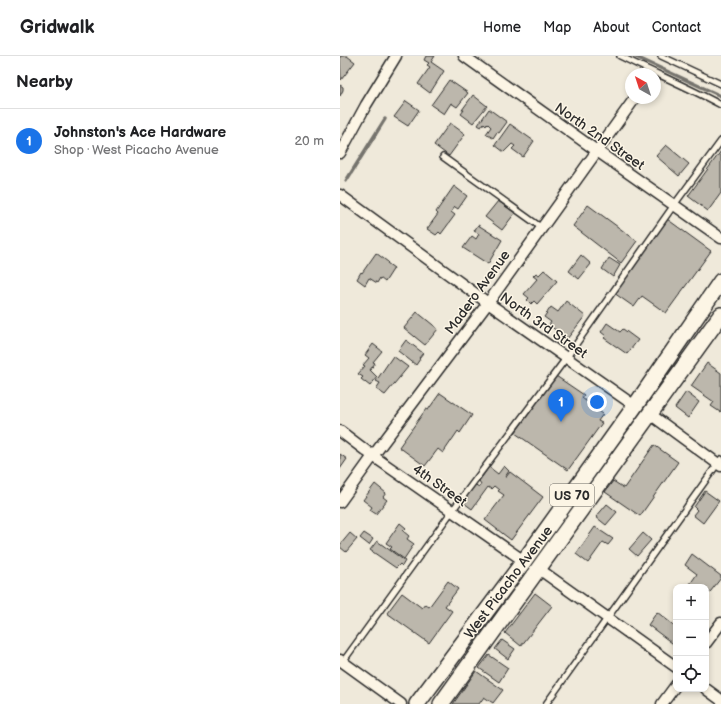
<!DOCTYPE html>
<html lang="en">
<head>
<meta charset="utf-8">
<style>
  :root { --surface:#fff; --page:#f2f2f2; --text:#202124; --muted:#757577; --line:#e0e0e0; --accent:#1a73e8 }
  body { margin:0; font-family:"Balsamiq Sans",sans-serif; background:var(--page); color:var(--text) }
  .controls { position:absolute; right:12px; bottom:12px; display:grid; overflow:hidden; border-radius:8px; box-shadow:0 2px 6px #0003 }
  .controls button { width:36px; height:36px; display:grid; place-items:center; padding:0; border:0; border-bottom:1px solid var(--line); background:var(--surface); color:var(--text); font:20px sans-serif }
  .compass { position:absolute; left:285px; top:12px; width:36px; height:36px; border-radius:50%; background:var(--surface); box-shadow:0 2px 6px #0003; rotate:321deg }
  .you { position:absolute; left:257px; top:346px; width:14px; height:14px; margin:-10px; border:3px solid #fff; border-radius:50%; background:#1a73e8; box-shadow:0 0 0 6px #1a73e833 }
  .badge { display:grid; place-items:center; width:26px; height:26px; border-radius:50%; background:var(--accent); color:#fff; font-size:13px; font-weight:700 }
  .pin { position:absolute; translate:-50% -33px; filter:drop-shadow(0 1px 2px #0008) }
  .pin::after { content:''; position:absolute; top:21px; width:14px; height:12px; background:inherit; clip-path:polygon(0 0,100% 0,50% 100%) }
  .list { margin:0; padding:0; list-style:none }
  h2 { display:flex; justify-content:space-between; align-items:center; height:52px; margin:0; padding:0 16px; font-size:17px }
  h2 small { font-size:13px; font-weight:400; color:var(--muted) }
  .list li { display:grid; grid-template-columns:26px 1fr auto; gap:12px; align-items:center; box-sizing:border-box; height:64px; padding:0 16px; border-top:1px solid var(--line) }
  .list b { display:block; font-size:15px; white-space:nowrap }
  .list p { margin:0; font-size:13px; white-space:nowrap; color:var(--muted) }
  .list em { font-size:13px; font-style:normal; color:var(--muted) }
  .icon { flex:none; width:22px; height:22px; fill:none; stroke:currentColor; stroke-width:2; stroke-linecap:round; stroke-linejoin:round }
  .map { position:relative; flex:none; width:381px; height:648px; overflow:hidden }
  header { display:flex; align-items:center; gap:24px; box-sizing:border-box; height:56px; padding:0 20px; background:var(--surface); border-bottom:1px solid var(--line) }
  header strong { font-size:19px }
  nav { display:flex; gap:22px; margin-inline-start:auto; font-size:14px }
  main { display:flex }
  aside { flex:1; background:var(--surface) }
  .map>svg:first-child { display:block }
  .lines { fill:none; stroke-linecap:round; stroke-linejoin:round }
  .stream { stroke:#75736d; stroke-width:3.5 }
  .building { fill:#bcb7ac; stroke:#2b2b2b }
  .lane-casing { stroke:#2b2b2b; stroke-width:8 }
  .street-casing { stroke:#2b2b2b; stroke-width:13 }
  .primary-casing { stroke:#2b2b2b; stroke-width:18 }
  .lane { stroke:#fcf5e5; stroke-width:5 }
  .street { stroke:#fcf5e5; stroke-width:10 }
  .primary { stroke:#fcf5e5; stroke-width:15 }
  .labels { text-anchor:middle; stroke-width:3; stroke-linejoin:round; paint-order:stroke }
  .shield { fill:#fcf5e5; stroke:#6a6863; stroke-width:1 }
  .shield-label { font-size:13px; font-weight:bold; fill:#2b2b2b }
  .street-label { font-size:14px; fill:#2b2b2b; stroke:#fcf5e5 }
</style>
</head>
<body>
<header>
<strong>Gridwalk</strong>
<nav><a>Home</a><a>Map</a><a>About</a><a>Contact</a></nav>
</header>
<main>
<aside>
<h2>Nearby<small></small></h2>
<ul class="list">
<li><span class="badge">1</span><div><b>Johnston's Ace Hardware</b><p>Shop · West Picacho Avenue</p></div><em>20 m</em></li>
</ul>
</aside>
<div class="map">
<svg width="381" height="648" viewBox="0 0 381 648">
  <rect width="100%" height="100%" fill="#efe9da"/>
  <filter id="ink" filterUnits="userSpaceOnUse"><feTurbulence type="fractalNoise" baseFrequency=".025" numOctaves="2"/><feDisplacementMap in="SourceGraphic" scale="8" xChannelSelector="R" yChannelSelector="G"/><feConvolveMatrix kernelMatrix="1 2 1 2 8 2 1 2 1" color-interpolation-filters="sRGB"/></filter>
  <g filter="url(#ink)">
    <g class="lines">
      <g class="stream">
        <polyline points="294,0 381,40"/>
        <polyline points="6,125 45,63"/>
      </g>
    </g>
    <g class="building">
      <polygon points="0,0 7,0 15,6 1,24"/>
      <polygon points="86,0 95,0 91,6 104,15 90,37 78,28 90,11 87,9 89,7 84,4"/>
      <polygon points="109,24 128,37 117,51 111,47 104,58 91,49"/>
      <polygon points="0,29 3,31 3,34 0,40"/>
      <polygon points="133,39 147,50 133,67 121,58 124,54 122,54"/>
      <polygon points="66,45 79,54 68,70 54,61"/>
      <polygon points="149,53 167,66 159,77 157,76 153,82 146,78 151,71 147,67 146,69 144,67 141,71 138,69"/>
      <polygon points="110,67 125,78 109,100 94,89"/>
      <polygon points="170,68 194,85 183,101 172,93 175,90 172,88 164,96 155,89"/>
      <polygon points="326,89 349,108 339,120 316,100"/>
      <polygon points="381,95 381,137 368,155 348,140"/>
      <polygon points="114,130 127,140 118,153 115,151 111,156 115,159 101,178 99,176 96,179 87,173 98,158 96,156"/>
      <polygon points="158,145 175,157 162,174 145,161"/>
      <polygon points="248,149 297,185 281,207 233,170"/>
      <polygon points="327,163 371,195 326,257 302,240 294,251 274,237"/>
      <polygon points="138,169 162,184 148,208 123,192 132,180 136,183 139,178 134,175"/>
      <polygon points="36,197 48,206 47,207 54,212 45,226 40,222 37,227 29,222 25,229 17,223 21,216 22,217"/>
      <polygon points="241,199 251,208 239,223 229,215"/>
      <polygon points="269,202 280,209 273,221 262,213"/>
      <polygon points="204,214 217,225 197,248 194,245 191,248 187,244 189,242 184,238 197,223 193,220 196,217 199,219"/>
      <polygon points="226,245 245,260 227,283 209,269 211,266 204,261 211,251 218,256"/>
      <polygon points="77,256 98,273 85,289 64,272"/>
      <polygon points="267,267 280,276 283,273 298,284 287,298 264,282 266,280 261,276"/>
      <polygon points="66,284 83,297 79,302 80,303 76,309 58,295"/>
      <polygon points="33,288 42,295 33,306 35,307 30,314 37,321 30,330 21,323 23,321 18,318 25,310 23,309 29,302 25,299"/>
      <polygon points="53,300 68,311 45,339 36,333 40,327 36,325"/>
      <polygon points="367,307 381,317 381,355 380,356 371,350 374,346 351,330"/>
      <polygon points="216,320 244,339 242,342 263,358 258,365 262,367 228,414 175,377"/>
      <polygon points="346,336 359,346 348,362 335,352"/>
      <polygon points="100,337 132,359 120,377 118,375 103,397 98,393 85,410 59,391 86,353 88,354"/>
      <polygon points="314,389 338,406 300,460 265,436 273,425 284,432"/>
      <polygon points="0,398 7,403 0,413"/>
      <polygon points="164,410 169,415 165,421 166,421 170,416 203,441 171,484 145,464 164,439 158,435 159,434 154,430 151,433 148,431 132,453 120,444 134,428 139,431 141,428 139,425 149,411 158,418"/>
      <polygon points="35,428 46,437 43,441 47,444 36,458 30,454 32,451 23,444"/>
      <polygon points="365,435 379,445 363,467 353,459 357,454 354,451"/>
      <polygon points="267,448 277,456 266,469 256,461"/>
      <polygon points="60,467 66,472 63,475 69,480 67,483 74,488 64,503 50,493 52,491 46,487"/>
      <polygon points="255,471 273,483 268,489 263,486 248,507 236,498"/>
      <polygon points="10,477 17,483 6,496 0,491 0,489"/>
      <polygon points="24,477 33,483 29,489 20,482"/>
      <polygon points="303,477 311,484 297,500 289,493"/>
      <polygon points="37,485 65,505 62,510 60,508 56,512 30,494"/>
      <polygon points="352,498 381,520 381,522 367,540 366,539 366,531 354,531 350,528 357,518 345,509"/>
      <polygon points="108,525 118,533 105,550 112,555 89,587 47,557 62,537 82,552 85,548 89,551"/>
      <polygon points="195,537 212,550 181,590 165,577"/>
      <polygon points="317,556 336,571 336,590 308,569"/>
      <polygon points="162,584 175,593 168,603 155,593"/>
      <polygon points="149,599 168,612 159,626 139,612"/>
      <polygon points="136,615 163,634 153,647 144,641 139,648 113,648"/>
    </g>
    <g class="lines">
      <defs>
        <g id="lane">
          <path d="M280,0C314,17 348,31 381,49"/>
          <polyline points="321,0 381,28"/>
          <polyline points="103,101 202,172"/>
          <polyline points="2,607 112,455 227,301 334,149 381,85"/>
          <polyline points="206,648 381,403"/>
        </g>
        <g id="street">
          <polyline points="124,0 257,95 381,182"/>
          <polyline points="0,97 26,49 56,0"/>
          <polyline points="0,139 148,247 295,350"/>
          <polyline points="310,358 381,410"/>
          <polyline points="0,375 33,400 184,505"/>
          <polyline points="0,446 33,400 148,247 295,42"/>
          <polyline points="199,513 336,611"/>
          <polyline points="366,587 381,567"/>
          <polyline points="0,604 61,648"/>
          <polyline points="366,633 381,644"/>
          <polyline points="322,648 336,629"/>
        </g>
        <g id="primary">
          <polyline points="77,648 184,505 295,350 381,225"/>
          <polyline points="101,648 381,259"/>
        </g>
      </defs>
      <use href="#lane" class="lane-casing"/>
      <use href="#street" class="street-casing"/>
      <use href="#primary" class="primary-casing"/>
      <use href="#lane" class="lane"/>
      <use href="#street" class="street"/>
      <use href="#primary" class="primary"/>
    </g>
  </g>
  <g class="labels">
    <rect class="shield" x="210" y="428" width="44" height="22" rx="3"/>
    <g class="shield-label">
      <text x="232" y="444">US 70</text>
    </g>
    <g class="street-label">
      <text transform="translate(260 80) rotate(35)" y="5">North 2nd Street</text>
      <text transform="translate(137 236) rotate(-54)" y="5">Madero Avenue</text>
      <text transform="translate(204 269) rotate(35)" y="5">North 3rd Street</text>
      <text transform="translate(100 429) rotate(35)" y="5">4th Street</text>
      <text transform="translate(168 526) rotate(-53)" y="5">West Picacho Avenue</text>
    </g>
  </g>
</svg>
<div class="controls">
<button>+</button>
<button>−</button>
<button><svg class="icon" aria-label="locate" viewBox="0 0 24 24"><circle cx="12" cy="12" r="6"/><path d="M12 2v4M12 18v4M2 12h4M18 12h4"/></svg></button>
</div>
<svg class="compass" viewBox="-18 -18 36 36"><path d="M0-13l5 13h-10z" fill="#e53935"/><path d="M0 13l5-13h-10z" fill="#757577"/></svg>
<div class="you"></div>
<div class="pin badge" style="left:221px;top:366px">1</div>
</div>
</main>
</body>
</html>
